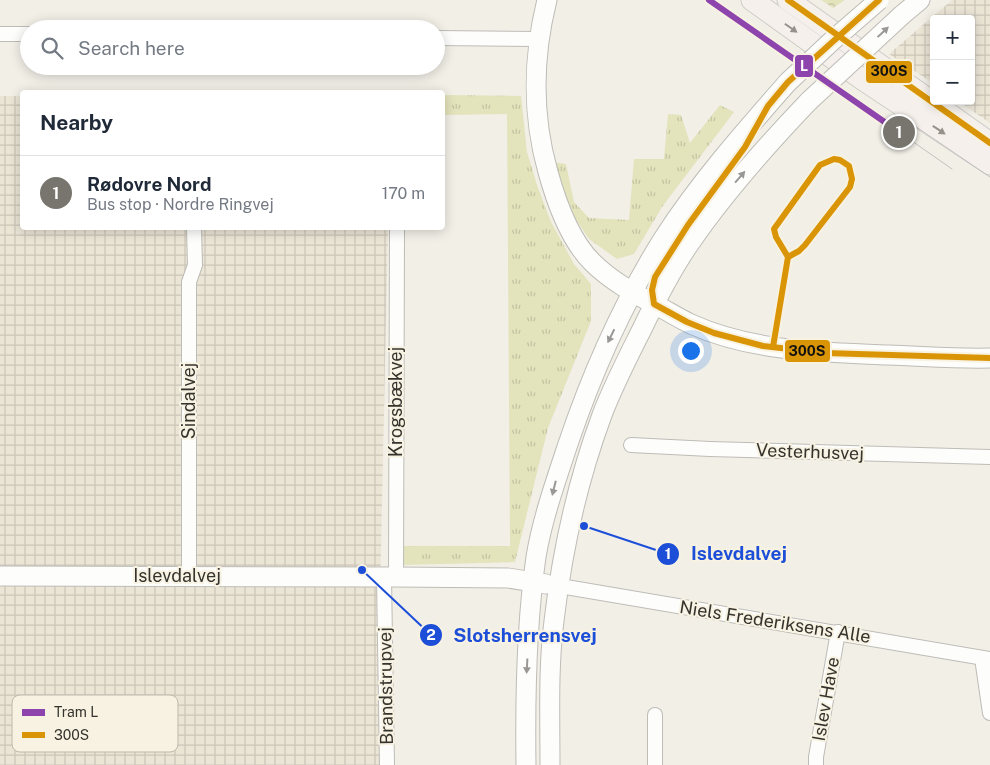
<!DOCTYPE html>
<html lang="en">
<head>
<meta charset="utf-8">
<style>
  :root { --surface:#fff; --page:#f6f6f7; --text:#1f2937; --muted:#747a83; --line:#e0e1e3; --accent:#77756e }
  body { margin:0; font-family:"Public Sans",sans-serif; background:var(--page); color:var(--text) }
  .controls { position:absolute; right:15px; top:15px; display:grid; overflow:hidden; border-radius:5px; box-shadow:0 2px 12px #0003 }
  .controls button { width:45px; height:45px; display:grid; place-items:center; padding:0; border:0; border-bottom:1px solid var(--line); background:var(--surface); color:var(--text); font:25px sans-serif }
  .you { position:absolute; left:690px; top:350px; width:18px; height:18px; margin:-12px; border:4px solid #fff; border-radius:50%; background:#1a73e8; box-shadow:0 0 0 8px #1a73e833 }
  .badge { display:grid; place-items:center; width:32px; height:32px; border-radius:50%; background:var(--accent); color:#fff; font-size:16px; font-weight:700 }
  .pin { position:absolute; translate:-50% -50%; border:2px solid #fff; box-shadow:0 1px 5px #0006 }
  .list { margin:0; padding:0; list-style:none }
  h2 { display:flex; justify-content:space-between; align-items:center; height:65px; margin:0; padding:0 20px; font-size:21px }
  h2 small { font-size:16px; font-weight:400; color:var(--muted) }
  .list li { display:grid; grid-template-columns:32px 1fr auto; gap:15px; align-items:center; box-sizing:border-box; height:75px; padding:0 20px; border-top:1px solid var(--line) }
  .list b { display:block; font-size:19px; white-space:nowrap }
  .list p { margin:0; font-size:16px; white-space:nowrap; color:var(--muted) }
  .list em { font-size:16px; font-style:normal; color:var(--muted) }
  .icon { flex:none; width:28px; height:28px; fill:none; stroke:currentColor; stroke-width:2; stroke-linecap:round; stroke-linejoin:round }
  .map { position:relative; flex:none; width:990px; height:765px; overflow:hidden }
  .search { position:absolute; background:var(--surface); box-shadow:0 2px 12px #0003; left:20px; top:20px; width:425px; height:55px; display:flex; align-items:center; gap:12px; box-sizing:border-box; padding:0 18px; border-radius:28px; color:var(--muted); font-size:19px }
  .panel { position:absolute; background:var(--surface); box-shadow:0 2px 12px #0003; left:20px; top:90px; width:425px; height:140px; border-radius:5px }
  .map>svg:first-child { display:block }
  .industrial { fill:url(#industrial-grid) }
  .grass { fill:url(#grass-tufts) }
  .forest { fill:url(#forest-crowns) }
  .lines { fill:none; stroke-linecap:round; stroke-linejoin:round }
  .street-casing { stroke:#bebcb6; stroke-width:16 }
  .secondary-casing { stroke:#bebcb6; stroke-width:21 }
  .primary-casing { stroke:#cecdc8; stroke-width:23 }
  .street { stroke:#fdfdfb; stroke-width:14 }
  .secondary { stroke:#fdfdfb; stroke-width:19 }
  .primary { stroke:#f5f0ec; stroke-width:21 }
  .tram { stroke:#c3c2c0; stroke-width:1 }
  .secondary-bridge-casing { stroke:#bebcb6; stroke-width:21; stroke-linecap:butt }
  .secondary-bridge { stroke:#fdfdfb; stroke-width:19 }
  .bus-1-casing { stroke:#f7f2e2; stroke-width:10 }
  .bus-1 { stroke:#da9507; stroke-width:6 }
  .tram-1-casing { stroke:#f7f2e2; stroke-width:10 }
  .tram-1 { stroke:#8e44ad; stroke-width:6 }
  .oneway { fill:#95928c }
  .oneway2 { fill:#999894 }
  .labels { text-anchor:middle; stroke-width:4; stroke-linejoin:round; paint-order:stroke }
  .street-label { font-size:18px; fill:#35332d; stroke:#f7f2e2 }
  .key { fill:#f7f2e2; stroke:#bdb9ac; stroke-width:1 }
  .key-label { font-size:14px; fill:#35332d }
  .leader { fill:none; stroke:#1d4ed8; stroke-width:2 }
  .callout-dot { fill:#1d4ed8; stroke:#f7f2e2; stroke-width:2 }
  .mark-label { font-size:15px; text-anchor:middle; font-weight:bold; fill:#fff }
  .callout-label { font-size:19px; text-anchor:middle; font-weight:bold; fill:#1d4ed8; stroke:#f7f2e2; stroke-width:4; stroke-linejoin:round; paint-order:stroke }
  .line-badge { stroke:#f7f2e2; stroke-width:2 }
  .badge-label { font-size:14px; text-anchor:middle; font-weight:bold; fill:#fff }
  .pale-badge-label { font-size:14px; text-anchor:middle; font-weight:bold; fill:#111 }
</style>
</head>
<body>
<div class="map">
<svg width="990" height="765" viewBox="0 0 990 765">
  <defs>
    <pattern id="industrial-grid" width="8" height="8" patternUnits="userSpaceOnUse" patternTransform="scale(1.25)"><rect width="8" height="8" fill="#ebe5d6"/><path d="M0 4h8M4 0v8" fill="none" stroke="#cac5b8"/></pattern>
    <pattern id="grass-tufts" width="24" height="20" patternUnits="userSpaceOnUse" patternTransform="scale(1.25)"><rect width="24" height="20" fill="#e3e3bc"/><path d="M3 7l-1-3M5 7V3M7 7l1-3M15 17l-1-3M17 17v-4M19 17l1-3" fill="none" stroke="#c3c3a2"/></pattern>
    <pattern id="forest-crowns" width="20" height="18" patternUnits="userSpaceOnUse" patternTransform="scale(1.25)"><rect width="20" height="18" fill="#e3e3bc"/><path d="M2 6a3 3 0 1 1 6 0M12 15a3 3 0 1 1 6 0" fill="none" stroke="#c3c3a2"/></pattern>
  </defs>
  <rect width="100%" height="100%" fill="#f2efe7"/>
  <g class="industrial">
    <polygon points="952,0 990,0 990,123 958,101 971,101 971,19 934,19 934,84 889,54"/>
    <polygon points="0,96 22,96 22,228 388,228 380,594 383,765 0,765"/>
  </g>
  <g class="grass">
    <polygon points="442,95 521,96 527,152 537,185 551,222 574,264 591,284 591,321 548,428 515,562 403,565 402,546 510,546 507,114 443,115"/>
    <polygon points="720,105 734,112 662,207 634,254 617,259 589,239 568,208 552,162 566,164 574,202 589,218 629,220 634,159 664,159 668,114 681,115 690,143"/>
  </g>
  <polygon class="forest" points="821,0 845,0 833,8"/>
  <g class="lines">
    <defs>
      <g id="street">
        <polyline points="0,34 29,34"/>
        <polyline points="436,38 539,39"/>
        <polyline points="631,445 710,449 990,457"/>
        <polyline points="189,576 189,282 195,265 194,228"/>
        <polyline points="384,577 387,765"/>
        <polyline points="396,577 397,228"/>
        <polyline points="560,586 990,659"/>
        <polyline points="982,658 990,713"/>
        <polyline points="655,765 655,715"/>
        <polyline points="816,765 816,757 838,632"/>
      </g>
      <g id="secondary">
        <path d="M547,0C533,56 532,116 548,172C556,201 570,240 592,262C611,281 635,294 658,306C669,312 680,319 691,324C753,352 822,352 888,355C922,356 956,359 990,358"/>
        <polyline points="902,15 920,0"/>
        <polyline points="0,576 396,577 508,578 546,584"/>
        <path d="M526,765C525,696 526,626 536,557C542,520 556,480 568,444C592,373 623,303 663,239C699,183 744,132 788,82"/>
        <path d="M550,765C550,719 548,667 554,621C562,552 578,480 602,415C613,386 628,357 642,329C656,300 671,270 690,243C725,192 766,146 809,101"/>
      </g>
      <g id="primary">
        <polyline points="752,0 862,79 990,164"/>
        <polyline points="788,0 990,143"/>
      </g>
    </defs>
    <use href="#street" class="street-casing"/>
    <use href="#secondary" class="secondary-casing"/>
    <use href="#primary" class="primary-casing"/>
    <use href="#street" class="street"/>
    <use href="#secondary" class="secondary"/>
    <use href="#primary" class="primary"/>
    <g class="tram">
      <polyline points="906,120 990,177"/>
      <polyline points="899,132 952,169"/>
    </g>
    <defs>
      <g id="secondary-bridge">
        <polyline points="788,82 833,40 879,0"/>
        <polyline points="809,101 902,15"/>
      </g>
    </defs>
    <use href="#secondary-bridge" class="secondary-bridge-casing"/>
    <use href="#secondary-bridge" class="secondary-bridge"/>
    <defs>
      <g id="bus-1">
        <polyline points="788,0 990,143"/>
        <polyline points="879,0 788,82 768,106 745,147 688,225 655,277 652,290 654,304 687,322 714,333 763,346 825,353 990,358"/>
        <polygon points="834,159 840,160 849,166 852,179 850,187 805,245 799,251 788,257 776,237 774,229 820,165"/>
        <polyline points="773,347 788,257"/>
      </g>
    </defs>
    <use href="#bus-1" class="bus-1-casing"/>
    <use href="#bus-1" class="bus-1"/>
    <defs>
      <polyline id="tram-1" points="709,0 899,132"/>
    </defs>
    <use href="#tram-1" class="tram-1-casing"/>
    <use href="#tram-1" class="tram-1"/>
  </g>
  <defs><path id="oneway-solid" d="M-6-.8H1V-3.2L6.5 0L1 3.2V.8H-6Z" transform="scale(1.25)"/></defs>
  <g class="oneway">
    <use href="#oneway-solid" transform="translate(791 28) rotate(35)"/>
    <use href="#oneway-solid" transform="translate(939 130) rotate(34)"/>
  </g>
  <g class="oneway2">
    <use href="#oneway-solid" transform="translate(883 32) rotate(-43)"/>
    <use href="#oneway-solid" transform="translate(740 177) rotate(-49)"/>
    <use href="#oneway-solid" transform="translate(611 336) rotate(116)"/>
    <use href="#oneway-solid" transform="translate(554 488) rotate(104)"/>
    <use href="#oneway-solid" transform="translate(527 666) rotate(93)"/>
  </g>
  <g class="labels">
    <g class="street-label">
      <text transform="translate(189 401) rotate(-90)" y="6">Sindalvej</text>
      <text transform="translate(396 402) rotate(-90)" y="6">Krogsbækvej</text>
      <text transform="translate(810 452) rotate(2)" y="6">Vesterhusvej</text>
      <text x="177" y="582">Islevdalvej</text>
      <text transform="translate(775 622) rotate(9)" y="6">Niels Frederiksens Alle</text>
      <text transform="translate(386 686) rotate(-91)" y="6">Brandstrupvej</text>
      <text transform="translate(826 699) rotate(-80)" y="6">Islev Have</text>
    </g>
  </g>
  <rect x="12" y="695" width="166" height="57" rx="8" class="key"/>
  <rect x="22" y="709" width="23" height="7" fill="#8e44ad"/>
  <rect x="22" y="732" width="23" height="6" fill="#da9507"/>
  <g class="key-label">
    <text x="54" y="717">Tram L</text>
    <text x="54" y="740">300S</text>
  </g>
  <path class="leader" d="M584 526L668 554M362 570L431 635"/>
  <g class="callout-dot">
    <circle cx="584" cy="526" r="5"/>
    <circle cx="362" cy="570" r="5"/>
    <circle cx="668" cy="554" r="12"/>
    <circle cx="431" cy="635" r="12"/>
  </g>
  <g class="mark-label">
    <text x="668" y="559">1</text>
    <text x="431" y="640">2</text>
  </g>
  <g class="callout-label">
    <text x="739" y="560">Islevdalvej</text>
    <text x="525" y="642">Slotsherrensvej</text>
  </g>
  <g class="line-badge">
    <rect x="794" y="54" width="20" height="24" rx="5" fill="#8e44ad"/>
    <rect x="865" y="60" width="48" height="24" rx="5" fill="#da9507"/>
    <rect x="784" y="339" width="47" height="24" rx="5" fill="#da9507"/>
  </g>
  <g class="badge-label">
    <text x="804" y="71">L</text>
  </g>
  <g class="pale-badge-label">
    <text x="889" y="76">300S</text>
    <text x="807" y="356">300S</text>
  </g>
</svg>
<div class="controls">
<button>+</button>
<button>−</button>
</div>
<div class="you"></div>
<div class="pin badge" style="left:899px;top:132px">1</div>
<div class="search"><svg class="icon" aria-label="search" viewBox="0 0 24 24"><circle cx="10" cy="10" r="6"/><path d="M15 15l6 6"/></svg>Search here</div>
<section class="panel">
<h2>Nearby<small></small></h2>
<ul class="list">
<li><span class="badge">1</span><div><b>Rødovre Nord</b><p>Bus stop · Nordre Ringvej</p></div><em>170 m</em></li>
</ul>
</section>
</div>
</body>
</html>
